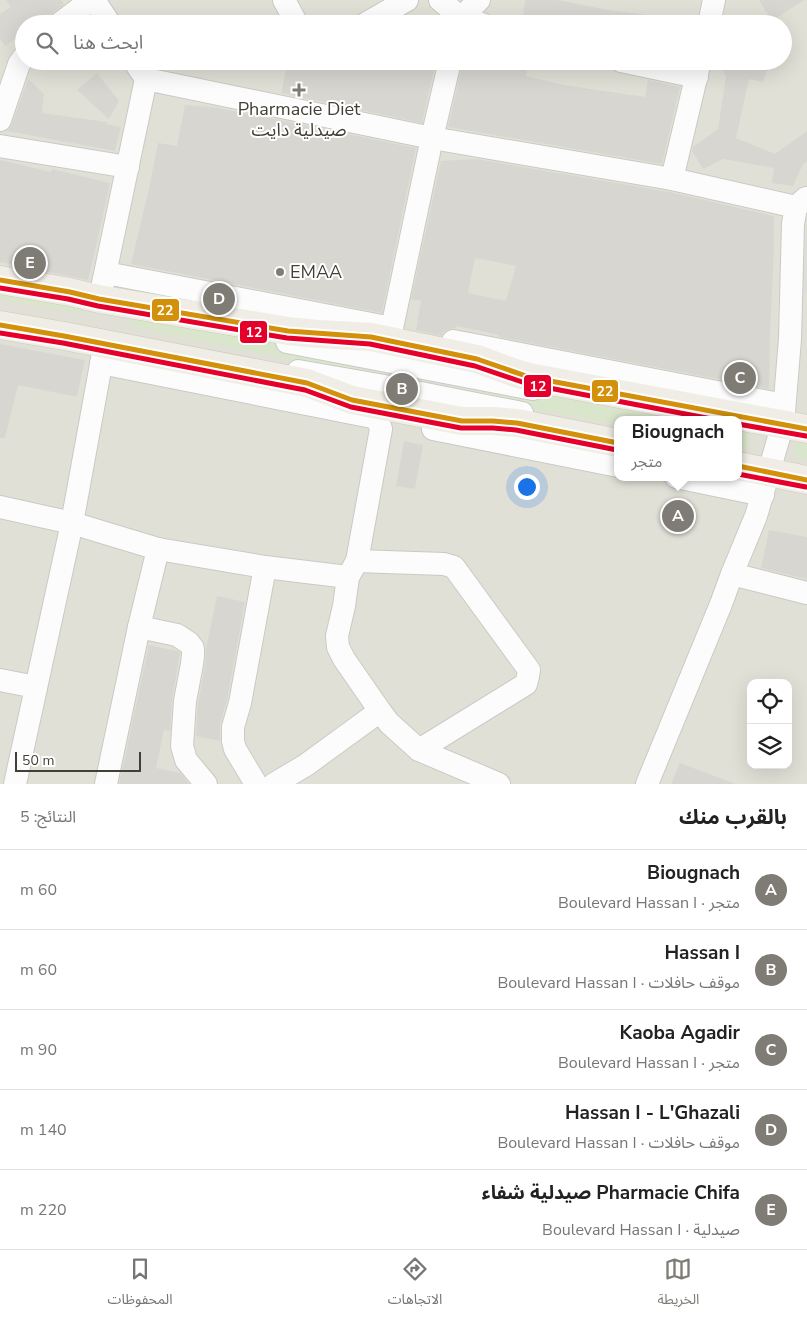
<!DOCTYPE html>
<html lang="ar">
<head>
<meta charset="utf-8">
<style>
  :root { --surface:#fff; --page:#f6f6f6; --text:#222; --muted:#767676; --line:#e0e0e0; --accent:#7f7c75 }
  body { margin:0; font-family:"Nunito Sans","Noto Sans Arabic",sans-serif; background:var(--page); color:var(--text); direction:rtl }
  .controls { position:absolute; right:15px; bottom:15px; display:grid; overflow:hidden; border-radius:10px; box-shadow:0 5px 20px #0002 }
  .controls button { width:45px; height:45px; display:grid; place-items:center; padding:0; border:0; border-bottom:1px solid var(--line); background:var(--surface); color:var(--text); font:25px sans-serif }
  .scale { position:absolute; left:15px; bottom:12px; width:126px; box-sizing:border-box; padding-left:5px; border:2px solid #433f36; border-top:0; font-size:14px; line-height:18px; white-space:nowrap; color:#433f36; -webkit-text-stroke:4px #fff; paint-order:stroke }
  .you { position:absolute; left:526px; top:486px; width:18px; height:18px; margin:-12px; border:4px solid #fff; border-radius:50%; background:#1a73e8; box-shadow:0 0 0 8px #1a73e833 }
  .badge { display:grid; place-items:center; width:32px; height:32px; border-radius:50%; background:var(--accent); color:#fff; font-size:16px; font-weight:700 }
  .pin { position:absolute; translate:-50% -50%; border:2px solid #fff; box-shadow:0 1px 5px #0006 }
  .popup { position:absolute; left:614px; top:416px; width:128px; height:65px; box-sizing:border-box; display:grid; place-content:center; border-radius:10px; background:var(--surface); filter:drop-shadow(0 1px 4px #0005); font-size:16px; white-space:nowrap; color:var(--muted) }
  .popup b { font-size:19px; color:var(--text) }
  .popup::after { content:''; position:absolute; left:50%; top:100%; margin-left:-10px; border:10px solid transparent; border-top-color:var(--surface) }
  .list { margin:0; padding:0; list-style:none }
  h2 { display:flex; justify-content:space-between; align-items:center; height:65px; margin:0; padding:0 20px; font-size:21px }
  h2 small { font-size:16px; font-weight:400; color:var(--muted) }
  .list li { display:grid; grid-template-columns:32px 1fr auto; gap:15px; align-items:center; box-sizing:border-box; height:80px; padding:0 20px; border-top:1px solid var(--line) }
  .list b { display:block; font-size:19px; white-space:nowrap }
  .list p { margin:0; font-size:16px; white-space:nowrap; color:var(--muted) }
  .list em { font-size:16px; font-style:normal; color:var(--muted) }
  .icon { flex:none; width:28px; height:28px; fill:none; stroke:currentColor; stroke-width:2; stroke-linecap:round; stroke-linejoin:round }
  .map { position:relative; flex:none; width:807px; height:784px; overflow:hidden; direction:ltr }
  .search { position:absolute; background:var(--surface); box-shadow:0 5px 20px #0002; left:15px; right:15px; top:15px; height:55px; display:flex; align-items:center; gap:12px; box-sizing:border-box; padding:0 18px; border-radius:28px; color:var(--muted); font-size:19px }
  .sheet { height:465px; background:var(--surface) }
  nav { display:flex; justify-content:space-around; align-items:center; box-sizing:border-box; height:70px; border-top:1px solid var(--line); background:var(--surface); font-size:14px; color:var(--muted) }
  nav a { display:grid; justify-items:center; gap:2px }
  nav .on { color:var(--accent) }
  .map>svg:first-child { display:block }
  .residential { fill:#e1e0d7; fill-rule:evenodd }
  .green { fill:#dae6cc }
  .parking { fill:#ddddd9 }
  .building { fill:#d8d6d1; fill-rule:evenodd }
  .lines { fill:none; stroke-linecap:round; stroke-linejoin:round }
  .minor-casing { stroke:#cacac5; stroke-width:24 }
  .major-casing { stroke:#cecab9; stroke-width:29 }
  .minor { stroke:#fcfcfc; stroke-width:22 }
  .major { stroke:#efede5; stroke-width:28 }
  .bus-1-casing { stroke:#fff; stroke-width:9 }
  .bus-2-casing { stroke:#fff; stroke-width:9 }
  .bus-1 { stroke:#d3910b; stroke-width:5 }
  .bus-2 { stroke:#e4002b; stroke-width:5 }
  .poi-dot { fill:#7f7c75; stroke:#fff; stroke-width:2 }
  .labels { text-anchor:middle; stroke-width:4; stroke-linejoin:round; paint-order:stroke }
  .poi-label { font-size:18px; fill:#433f36; stroke:#fff }
  .line-badge { stroke:#fff; stroke-width:2 }
  .badge-label { font-size:14px; text-anchor:middle; font-weight:bold; fill:#fff }
</style>
</head>
<body>
<div class="map">
<svg width="807" height="784" viewBox="0 0 807 784">
  <rect width="100%" height="100%" fill="#eeeee9"/>
  <path class="residential" d="M0,0H807V784H0ZM24,24H783V61H24ZM618,420H738V477H618ZM751,683H788V765H751Z"/>
  <g class="green">
    <polygon points="0,283 80,298 79,313 0,299"/>
    <polygon points="134,312 362,356 359,374 131,326"/>
    <polygon points="476,378 698,420 618,420 618,425 472,397"/>
    <polygon points="738,427 751,430 748,450 738,448"/>
    <polygon points="796,442 807,444 807,459 795,456"/>
  </g>
  <polygon class="parking" points="807,225 807,293 799,292"/>
  <g class="building">
    <polygon points="6,0 61,0 64,4 51,14 47,18 46,24 24,24 24,33 5,46 0,39 0,14 11,7"/>
    <polygon points="525,0 558,0 608,10 648,15 648,24 522,24"/>
    <polygon points="759,0 804,0 772,21"/>
    <polygon points="288,61 436,61 422,123 281,93"/>
    <polygon points="463,61 529,61 526,76 564,85 645,97 648,80 680,87 662,164 448,127"/>
    <polygon points="717,61 770,61 763,82 749,79 736,138 775,154 807,131 807,161 803,164 793,186 772,183 774,168 723,159 703,169 692,151 693,147 718,129 726,76"/>
    <polygon points="97,73 119,101 109,119 77,90"/>
    <polygon points="28,79 44,94 42,113 107,122 106,124 121,127 115,151 7,131 12,124"/>
    <polygon points="185,105 212,107 234,111 416,148 382,313 131,264 148,193 158,143 177,146"/>
    <path d="M476,159L669,192L774,216V248L770,336L769,389L499,337V335L457,326L456,328L448,329L443,332L441,336L416,330L421,301L411,299L441,161ZM475,258L516,266L506,301L468,293Z"/>
    <polygon points="0,160 51,172 52,169 110,183 100,229 88,280 0,262"/>
    <polygon points="0,344 85,360 77,397 18,385 5,438 0,438"/>
    <polygon points="404,441 423,445 415,489 396,486"/>
    <polygon points="769,530 807,537 807,579 761,568"/>
    <polygon points="217,596 245,602 227,700 220,724 220,741 196,736 198,703 205,666 206,649"/>
    <polygon points="149,645 177,651 180,653 172,700 170,731 164,730 156,768 180,773 189,784 119,784"/>
    <polygon points="680,763 733,783 733,784 671,784"/>
  </g>
  <g class="lines">
    <defs>
      <g id="minor">
        <polyline points="94,0 110,24"/>
        <polyline points="284,0 297,24"/>
        <polyline points="440,0 461,18 482,24"/>
        <polyline points="59,24 91,0"/>
        <polyline points="365,24 407,0"/>
        <polyline points="459,24 461,18 479,0"/>
        <polyline points="709,24 714,0"/>
        <polyline points="134,61 146,79 432,138 672,179 796,207"/>
        <polyline points="621,61 697,77"/>
        <polyline points="0,120 19,64 24,57"/>
        <polyline points="0,146 128,167"/>
        <polyline points="672,179 700,61"/>
        <polyline points="106,273 392,328"/>
        <polyline points="102,288 146,79"/>
        <polyline points="392,328 432,138 450,61"/>
        <polyline points="453,341 784,405"/>
        <polyline points="287,342 533,389"/>
        <polyline points="101,363 372,417"/>
        <polyline points="298,371 390,387 522,413"/>
        <polyline points="372,404 381,429 357,561 348,577 344,606 337,636 338,647 344,659 380,711"/>
        <polyline points="433,429 618,466"/>
        <polyline points="676,477 763,495"/>
        <polyline points="0,507 72,523 158,549 265,567 348,577"/>
        <polyline points="158,549 139,627 177,635 189,643 193,648 193,655 192,664 185,701 182,746 186,760 206,784"/>
        <polyline points="357,561 444,564 454,567 529,670 528,676 526,684 419,750"/>
        <polyline points="732,574 807,593"/>
        <polyline points="0,680 36,687"/>
        <polyline points="15,784 72,523 104,348"/>
        <polyline points="106,784 139,627"/>
        <polyline points="256,784 235,749 233,741 233,727 240,703 265,567"/>
        <polyline points="274,784 306,765 380,711 389,723 419,750 499,784"/>
        <polyline points="647,784 721,604 732,574 756,516 779,437 783,424 790,339 793,224 796,207 806,198"/>
      </g>
      <g id="major">
        <polyline points="0,280 70,292 99,299 288,331 318,334 371,337 477,359 515,373 529,377 807,429"/>
        <polyline points="0,325 64,336 307,383 352,400 462,421 493,421 517,423 618,443"/>
        <polyline points="738,466 807,480"/>
      </g>
    </defs>
    <use href="#minor" class="minor-casing"/>
    <use href="#major" class="major-casing"/>
    <use href="#minor" class="minor"/>
    <use href="#major" class="major"/>
    <defs>
      <g id="bus-1">
        <polyline points="0,280 70,292 99,299 288,331 371,337 477,359 529,377 807,429"/>
        <polyline points="0,325 64,336 307,383 352,400 462,421 493,421 517,423 618,443"/>
        <polyline points="738,466 807,480"/>
      </g>
      <g id="bus-2">
        <polyline points="0,288 68,299 98,306 287,338 370,344 475,366 528,384 717,420"/>
        <polyline points="0,333 63,343 305,390 351,407 461,428 493,428 516,430 617,450"/>
        <polyline points="738,424 806,436"/>
        <polyline points="738,474 806,487"/>
      </g>
    </defs>
    <use href="#bus-1" class="bus-1-casing"/>
    <use href="#bus-2" class="bus-2-casing"/>
    <use href="#bus-1" class="bus-1"/>
    <use href="#bus-2" class="bus-2"/>
  </g>
  <g class="poi-dot">
    <path d="M296.5 82.5h5v5h5v5h-5v5h-5v-5h-5v-5h5z"/>
    <circle cx="280" cy="272" r="5"/>
  </g>
  <g class="labels">
    <g class="poi-label">
      <text x="299" y="115">Pharmacie Diet<tspan x="299" dy="21">صيدلية دايت</tspan></text>
      <text x="290" y="278" text-anchor="start">EMAA</text>
    </g>
  </g>
  <g class="line-badge">
    <rect x="151" y="298" width="29" height="24" rx="5" fill="#d3910b"/>
    <rect x="239" y="320" width="29" height="24" rx="5" fill="#e4002b"/>
    <rect x="523" y="374" width="29" height="24" rx="5" fill="#e4002b"/>
    <rect x="591" y="379" width="28" height="24" rx="5" fill="#d3910b"/>
  </g>
  <g class="badge-label">
    <text x="165" y="315">22</text>
    <text x="254" y="337">12</text>
    <text x="538" y="391">12</text>
    <text x="605" y="396">22</text>
  </g>
</svg>
<div class="controls">
<button><svg class="icon" aria-label="locate" viewBox="0 0 24 24"><circle cx="12" cy="12" r="6"/><path d="M12 2v4M12 18v4M2 12h4M18 12h4"/></svg></button>
<button><svg class="icon" aria-label="layers" viewBox="0 0 24 24"><path d="M12 4l9 5-9 5-9-5zM3 14l9 5 9-5"/></svg></button>
</div>
<div class="scale">50 m</div>
<div class="you"></div>
<div class="pin badge" style="left:678px;top:516px">A</div>
<div class="popup"><b>Biougnach</b>متجر</div>
<div class="pin badge" style="left:402px;top:389px">B</div>
<div class="pin badge" style="left:740px;top:378px">C</div>
<div class="pin badge" style="left:219px;top:299px">D</div>
<div class="pin badge" style="left:30px;top:263px">E</div>
<div class="search"><svg class="icon" aria-label="search" viewBox="0 0 24 24"><circle cx="10" cy="10" r="6"/><path d="M15 15l6 6"/></svg>ابحث هنا</div>
</div>
<section class="sheet">
<h2>بالقرب منك<small>النتائج: 5</small></h2>
<ul class="list">
<li><span class="badge">A</span><div><b>Biougnach</b><p>متجر · Boulevard Hassan I</p></div><em>60 m</em></li>
<li><span class="badge">B</span><div><b>Hassan I</b><p>موقف حافلات · Boulevard Hassan I</p></div><em>60 m</em></li>
<li><span class="badge">C</span><div><b>Kaoba Agadir</b><p>متجر · Boulevard Hassan I</p></div><em>90 m</em></li>
<li><span class="badge">D</span><div><b>Hassan I - L'Ghazali</b><p>موقف حافلات · Boulevard Hassan I</p></div><em>140 m</em></li>
<li><span class="badge">E</span><div><b>Pharmacie Chifa صيدلية شفاء</b><p>صيدلية · Boulevard Hassan I</p></div><em>220 m</em></li>
</ul>
</section>
<nav>
<a class="on"><svg class="icon" aria-label="map" viewBox="0 0 24 24"><path d="M3 6l6-2 6 2 6-2v14l-6 2-6-2-6 2zM9 4v14M15 6v14"/></svg>الخريطة</a>
<a><svg class="icon" aria-label="directions" viewBox="0 0 24 24"><path d="M12 3l9 9-9 9-9-9zM9 14v-3h6M13 9l2 2-2 2"/></svg>الاتجاهات</a>
<a><svg class="icon" aria-label="saved" viewBox="0 0 24 24"><path d="M7 4h10v16l-5-4-5 4z"/></svg>المحفوظات</a>
</nav>
</body>
</html>
